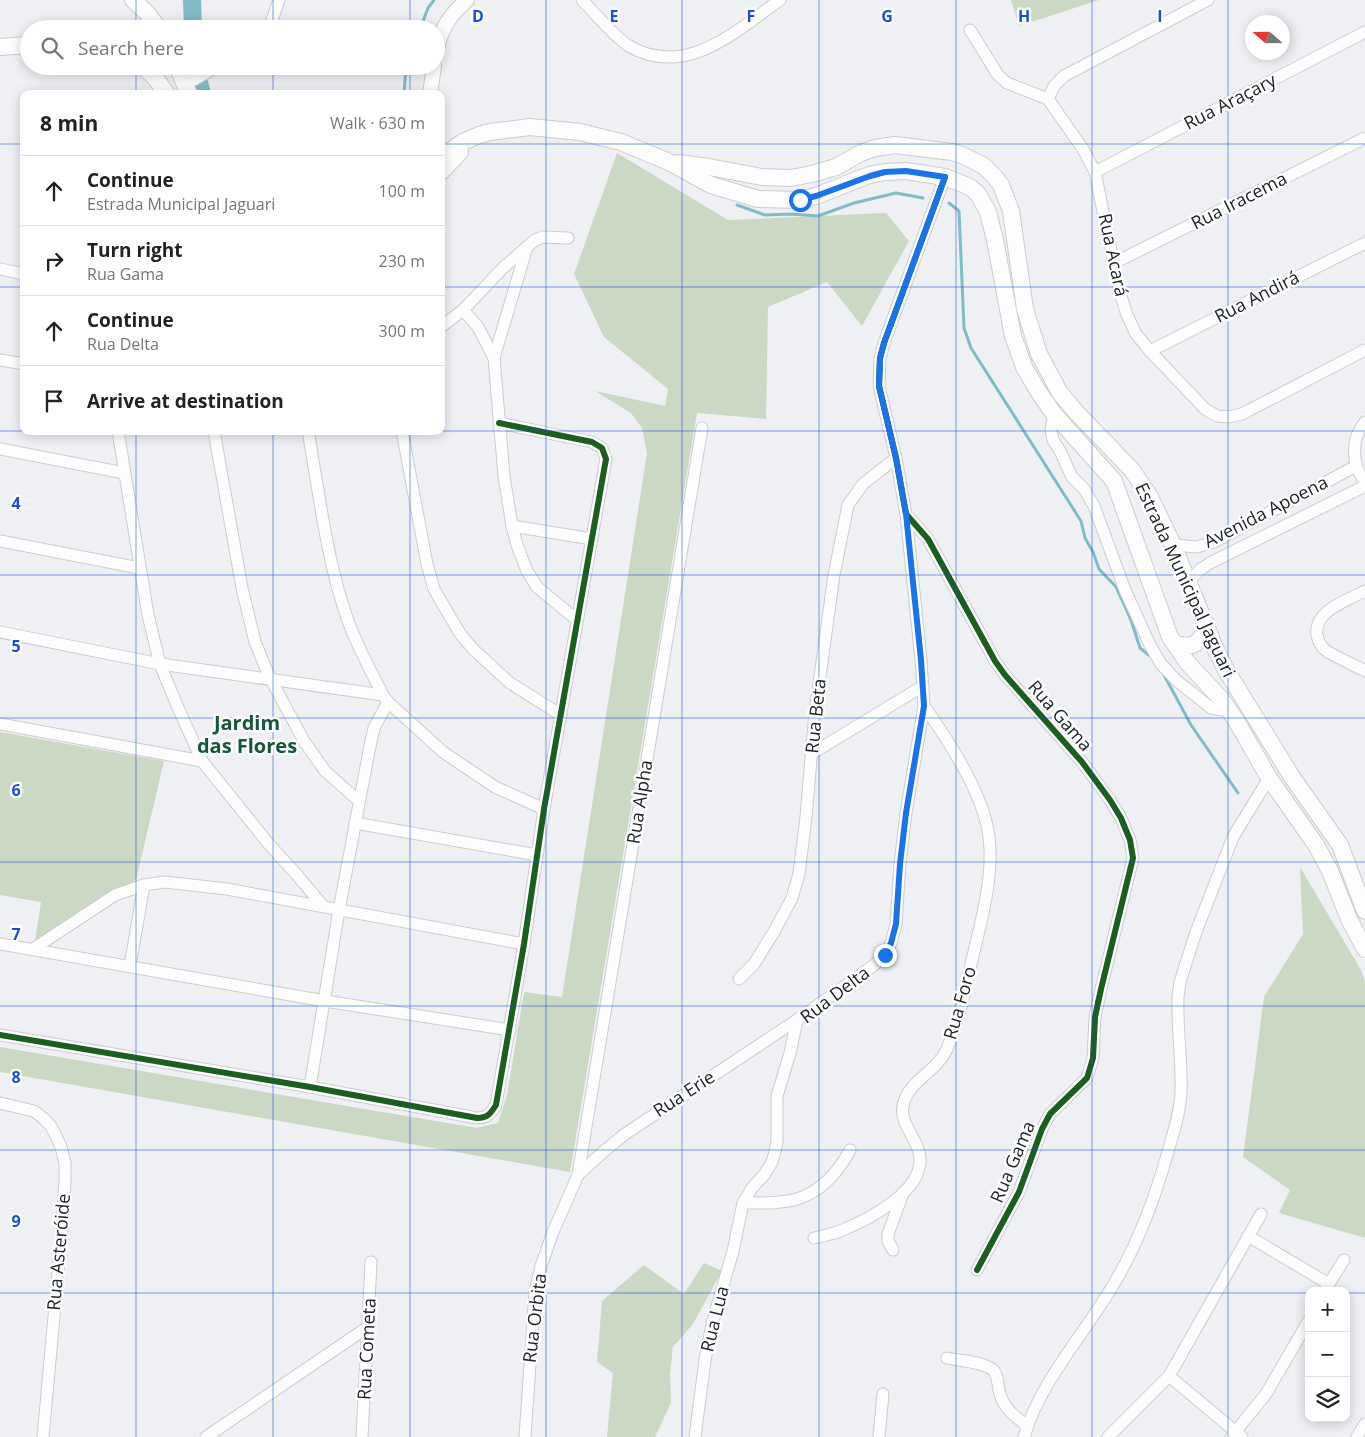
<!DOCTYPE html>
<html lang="en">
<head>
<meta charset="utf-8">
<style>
  :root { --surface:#fff; --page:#f2f2f2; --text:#222; --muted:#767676; --line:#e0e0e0 }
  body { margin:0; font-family:"Open Sans",sans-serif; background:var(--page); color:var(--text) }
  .controls { position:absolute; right:15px; bottom:15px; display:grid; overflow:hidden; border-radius:10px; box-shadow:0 2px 12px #0003 }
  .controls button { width:45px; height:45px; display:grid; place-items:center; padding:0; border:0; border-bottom:1px solid var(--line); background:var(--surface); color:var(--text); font:25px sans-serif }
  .compass { position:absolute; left:1245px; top:15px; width:45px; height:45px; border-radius:50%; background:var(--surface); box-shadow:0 2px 12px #0003; rotate:290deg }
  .stop { position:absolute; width:15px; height:15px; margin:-11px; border:4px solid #1a73e8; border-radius:50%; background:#fff }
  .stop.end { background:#1a73e8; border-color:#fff; box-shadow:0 1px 5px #0008 }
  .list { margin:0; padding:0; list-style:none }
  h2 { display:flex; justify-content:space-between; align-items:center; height:65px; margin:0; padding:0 20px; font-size:21px }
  h2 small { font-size:16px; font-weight:400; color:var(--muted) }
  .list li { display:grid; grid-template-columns:32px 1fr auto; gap:15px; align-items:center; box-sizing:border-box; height:70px; padding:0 20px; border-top:1px solid var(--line) }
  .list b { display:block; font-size:19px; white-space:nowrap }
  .list p { margin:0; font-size:16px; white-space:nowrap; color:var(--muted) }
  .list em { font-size:16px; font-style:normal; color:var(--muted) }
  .icon { flex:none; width:28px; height:28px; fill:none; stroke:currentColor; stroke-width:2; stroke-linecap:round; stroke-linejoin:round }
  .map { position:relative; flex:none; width:1365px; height:1437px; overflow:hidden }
  .search { position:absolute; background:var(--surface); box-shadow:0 2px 12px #0003; left:20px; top:20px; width:425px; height:55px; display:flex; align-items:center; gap:12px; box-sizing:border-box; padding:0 18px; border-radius:28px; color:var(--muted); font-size:19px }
  .panel { position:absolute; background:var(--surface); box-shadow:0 2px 12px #0003; left:20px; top:90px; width:425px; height:345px; border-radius:10px }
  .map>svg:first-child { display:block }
  .green { fill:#cbd8c4 }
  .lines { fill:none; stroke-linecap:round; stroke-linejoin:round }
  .stream { stroke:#80bcc6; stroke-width:3 }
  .river { stroke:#80bcc6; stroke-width:18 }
  .minor-casing { stroke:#cbccd0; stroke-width:13 }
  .tertiary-casing { stroke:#cbccd0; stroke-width:16 }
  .secondary-casing { stroke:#cbccd0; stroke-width:18 }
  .minor { stroke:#fdfdfd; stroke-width:11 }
  .tertiary { stroke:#fdfdfd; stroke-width:14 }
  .secondary { stroke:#fdfdfd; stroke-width:16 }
  .cycleway-casing { stroke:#fcfdfe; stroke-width:9 }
  .cycleway { stroke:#1b5e20; stroke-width:6 }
  .route { stroke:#1a73e8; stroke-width:6 }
  .grid { fill:none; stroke:#1d4ed8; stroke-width:1; stroke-opacity:0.55 }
  .labels { text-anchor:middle; stroke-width:5; stroke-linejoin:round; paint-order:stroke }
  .street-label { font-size:18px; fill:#222326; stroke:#fcfdfe }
  .quarter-label { font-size:20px; font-weight:bold; fill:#185639; stroke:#fcfdfe }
  .grid-label { font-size:16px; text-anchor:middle; font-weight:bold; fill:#1d4ed8; stroke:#fcfdfe; stroke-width:5; stroke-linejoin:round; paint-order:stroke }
</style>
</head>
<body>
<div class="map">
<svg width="1365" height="1437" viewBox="0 0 1365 1437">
  <rect width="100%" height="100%" fill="#eff0f4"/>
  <g class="green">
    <polygon points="1011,0 1099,0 1019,26"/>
    <polygon points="617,153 728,220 886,213 909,241 862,326 827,282 768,307 766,419 697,413 570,1172 0,1072 0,1047 477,1128 498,1123 507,1095 524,992 562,997 647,453 642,428 631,413 595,391 665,406 668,389 604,337 574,274"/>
    <polygon points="0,732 164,761 136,880 35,941 41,902 0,895"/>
    <polygon points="1300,867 1361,970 1365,981 1365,1238 1279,1213 1290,1190 1243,1157 1264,997 1303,934"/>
    <polygon points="704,1263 722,1271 693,1324 673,1347 670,1374 671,1403 655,1437 607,1437 613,1373 597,1362 602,1301 644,1265 684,1294"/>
  </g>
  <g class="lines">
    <g class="stream">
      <polyline points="420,29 428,8 434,0"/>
      <polyline points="202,93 202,94"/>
      <polyline points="404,94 406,66"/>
      <polyline points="949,203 959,211 964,328 971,348 1081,521 1085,538 1093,552 1099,569 1116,587 1131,620 1140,648 1150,656"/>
      <polyline points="737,205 765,215 791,214 818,216 854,203 896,193 923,198"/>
      <polyline points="1164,675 1191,725 1238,793"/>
    </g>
    <g class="river">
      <polyline points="192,0 193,29"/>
      <polyline points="194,66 202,93"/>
    </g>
    <defs>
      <g id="minor">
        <path d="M582,0C596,14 613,36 629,46C686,79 736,31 780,0"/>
        <polyline points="1208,0 1064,76 1054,86 1048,99 1083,149 1095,172 1119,290 1127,315 1136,334 1150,351 1205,409 1217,416 1228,417 1242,414 1365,350"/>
        <polyline points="269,29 279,0"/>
        <polyline points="970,30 998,75 1007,83 1048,99"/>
        <polyline points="185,85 218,66"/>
        <polyline points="1095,172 1365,32"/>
        <polyline points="945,177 884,343 880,358 879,386 896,458 906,514 928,539 995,661 1005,675 1082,762 1110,800 1121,818 1130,840 1133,858 1101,989 1095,1017 1093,1058 1087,1078 1050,1114 1042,1129 1019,1192 977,1270"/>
        <polyline points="527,247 494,358 504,476 512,526 517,545 527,571 537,587 577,620"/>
        <polyline points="1114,263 1365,138"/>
        <polyline points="0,269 24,274"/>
        <polyline points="463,310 478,327 494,358"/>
        <polyline points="441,327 463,310 503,268 535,240 543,237 568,238"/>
        <polyline points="1150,351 1365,243"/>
        <polyline points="0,360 24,364"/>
        <polyline points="1054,414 1051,430 1053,440 1060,451 1072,477 1084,489 1094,506 1125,590 1150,645 1161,664 1176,680 1211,708 1229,711"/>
        <path d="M1365,422C1350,440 1352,464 1365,482"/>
        <polyline points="118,431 148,615 160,664 176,703 202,761 268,843 297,875 323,906"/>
        <polyline points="214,431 242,588 255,642 270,678 304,741 325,771 359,801"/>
        <path d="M308,431C319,492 326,556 346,615C355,643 370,669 383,695L388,702L443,752L495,787L544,809"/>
        <polyline points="402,431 427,564 434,589 449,615 461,635 474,650 510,683 561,715"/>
        <polyline points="0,449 124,473"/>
        <polyline points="512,526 592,539"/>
        <polyline points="0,541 139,568"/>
        <polyline points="1173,545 1197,547 1214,542 1356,466"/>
        <polyline points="1188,582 1201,569 1210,563 1365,486"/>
        <path d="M1365,591C1348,600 1313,611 1317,635C1318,640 1320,645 1324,649C1333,656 1354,665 1365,671"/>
        <polyline points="0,632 160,664 383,695"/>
        <polyline points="0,724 202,761"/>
        <polyline points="811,754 923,686"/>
        <polyline points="355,823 537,855"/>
        <polyline points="0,944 325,1001 510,1030"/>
        <polyline points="33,949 115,895 144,885 165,882 227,889 524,944"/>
        <polyline points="130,966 144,885"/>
        <polyline points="739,979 754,964 775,930 792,898 799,874 806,817 815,712 834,575 848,505 863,484 896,458"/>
        <path d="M0,1035L310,1087L477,1118C488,1118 491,1113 496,1105L524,944L544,809L606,459L602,448L592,442L499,423"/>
        <polyline points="310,1087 339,910 369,751 374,728 388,702"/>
        <polyline points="0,1103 34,1111 43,1118 50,1125 56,1136 61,1147 65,1163 65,1181 61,1240 43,1437"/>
        <polyline points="578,1175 603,1152 625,1134 797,1020 873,966 885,955 891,943 896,924 900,864 906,813 924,706 921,660 906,514"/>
        <path d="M743,1203C760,1203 780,1204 797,1199C821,1192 839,1171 850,1150"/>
        <polyline points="1248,1236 1329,1284"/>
        <path d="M814,1238C823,1236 832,1234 840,1231C868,1220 929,1189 919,1152C914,1134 896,1119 905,1099C913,1079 937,1070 946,1051C959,1022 965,990 972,960C981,921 994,878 989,837C984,794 949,741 924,706"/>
        <polyline points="893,1250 888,1241 888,1234 903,1193"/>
        <polyline points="1325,1290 1344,1260"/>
        <path d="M947,1358C960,1361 980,1361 992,1369C999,1374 997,1386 1000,1394C1004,1409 1016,1417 1027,1426"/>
        <polyline points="1169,1376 1242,1437"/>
        <polyline points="206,1437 368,1327"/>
        <polyline points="362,1437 371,1262"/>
        <polyline points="525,1437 535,1292 541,1266 553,1232 578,1175 702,428"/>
        <polyline points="695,1437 705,1360 712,1324 733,1251 743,1203 752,1188 764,1175 772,1162 775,1152 777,1141 777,1096 790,1053 797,1020"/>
        <polyline points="879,1437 883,1394"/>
        <path d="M1024,1437C1040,1382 1083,1336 1112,1287C1137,1246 1154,1201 1167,1155C1173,1134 1180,1113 1181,1092C1182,1060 1177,1029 1178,997L1180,982L1196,932L1233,837L1269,778"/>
        <polyline points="1108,1437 1169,1376 1261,1214"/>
        <polyline points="1231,1437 1266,1394 1309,1320"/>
        <polyline points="1357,1437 1365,1424"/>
      </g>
      <g id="tertiary">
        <path d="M436,51C442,27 449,16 467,0"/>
        <polyline points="430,94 434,66"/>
      </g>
      <g id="secondary">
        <polyline points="133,0 147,13 159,29"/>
        <polyline points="0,47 29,45"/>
        <polyline points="143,66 156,79 167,94"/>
        <polyline points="177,66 189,94"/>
        <polyline points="441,157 463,142 479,135 490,132 530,127 580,132 621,142 669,162 711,185 758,199 800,200 816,196 869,175 885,172 906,171 945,177 970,187 978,194 988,212 995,240 1013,336 1024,367 1038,391 1054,414 1114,481 1170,637 1187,662 1222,700 1237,722 1269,778 1316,845 1330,871 1349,919 1365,949"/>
        <polyline points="678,163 709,167 762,177 791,178 812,174 836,167 861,153 875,148 895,145 952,152 962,155 984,166 994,176 1001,185 1011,211 1025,309 1039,354 1060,393 1077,413 1132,470 1150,497 1173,545 1216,650 1226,670 1292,777 1340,845 1365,911"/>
        <polyline points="441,172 460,152"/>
        <path d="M1175,644C1192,649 1201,644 1206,626"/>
      </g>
    </defs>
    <use href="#minor" class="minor-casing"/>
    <use href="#tertiary" class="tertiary-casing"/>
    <use href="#secondary" class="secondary-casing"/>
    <use href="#minor" class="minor"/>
    <use href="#tertiary" class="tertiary"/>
    <use href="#secondary" class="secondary"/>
    <defs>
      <g id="cycleway">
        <polyline points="945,177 884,343 880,358 879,386 896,458 906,514 928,539 995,661 1005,675 1082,762 1110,800 1121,818 1130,840 1133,858 1101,989 1095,1017 1093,1058 1087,1078 1050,1114 1042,1129 1019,1192 977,1270"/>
        <path d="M0,1035L310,1087L477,1118C488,1118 491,1113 496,1105L524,944L544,809L606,459L602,448L592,442L499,423"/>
      </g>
    </defs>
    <use href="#cycleway" class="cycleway-casing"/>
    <use href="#cycleway" class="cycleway"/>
  </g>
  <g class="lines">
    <polyline class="route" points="800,200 816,196 870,176 885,172 906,171 945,177 884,343 880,358 879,386 896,458 906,514 921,660 924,706 906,813 900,864 896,924 891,943 885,955"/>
  </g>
  <path class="grid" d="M136,0V29M273,0V29M410,0V29M546,0V1437M682,0V1437M819,0V1437M956,0V1437M1092,0V1437M1228,0V1437M136,66V94M273,66V94M410,66V94M0,144H24M441,144H1365M0,287H24M441,287H1365M0,431H24M136,431V1437M273,431V1437M410,431V1437M441,431H1365M0,575H1365M0,718H1365M0,862H1365M0,1006H1365M0,1150H1365M0,1293H1309M1346,1293H1365"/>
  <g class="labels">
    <g class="street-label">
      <text transform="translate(1230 102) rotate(-27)" y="6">Rua Araçary</text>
      <text transform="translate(1239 201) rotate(-27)" y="6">Rua Iracema</text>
      <text transform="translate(1113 255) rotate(78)" y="6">Rua Acará</text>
      <text transform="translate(1257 297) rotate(-27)" y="6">Rua Andirá</text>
      <text transform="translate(1266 512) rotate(-27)" y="6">Avenida Apoena</text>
      <text transform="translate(1185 580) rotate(65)" y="6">Estrada Municipal Jaguari</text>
      <text transform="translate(816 716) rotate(-84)" y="6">Rua Beta</text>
      <text transform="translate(1060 716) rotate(49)" y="6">Rua Gama</text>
      <text transform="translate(640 802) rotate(-81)" y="6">Rua Alpha</text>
      <text transform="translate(835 995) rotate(-37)" y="6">Rua Delta</text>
      <text transform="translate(960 1003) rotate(-74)" y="6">Rua Foro</text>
      <text transform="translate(684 1094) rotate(-33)" y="6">Rua Erie</text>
      <text transform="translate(1013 1162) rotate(-67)" y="6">Rua Gama</text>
      <text transform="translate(59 1252) rotate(-85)" y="6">Rua Asteróide</text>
      <text transform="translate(535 1318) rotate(-83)" y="6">Rua Orbita</text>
      <text transform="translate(715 1319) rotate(-76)" y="6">Rua Lua</text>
      <text transform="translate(367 1349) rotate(-87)" y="6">Rua Cometa</text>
    </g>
    <g class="quarter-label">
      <text x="247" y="730">Jardim<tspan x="247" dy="23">das Flores</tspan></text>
    </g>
  </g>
  <g class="grid-label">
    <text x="478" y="22">D</text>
    <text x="614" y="22">E</text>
    <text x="751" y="22">F</text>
    <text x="887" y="22">G</text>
    <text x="1024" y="22">H</text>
    <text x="1160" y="22">I</text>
    <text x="16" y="509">4</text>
    <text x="16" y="652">5</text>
    <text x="16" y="796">6</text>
    <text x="16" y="940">7</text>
    <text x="16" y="1083">8</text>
    <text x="16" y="1227">9</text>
  </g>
</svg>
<div class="controls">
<button>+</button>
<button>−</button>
<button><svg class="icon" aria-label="layers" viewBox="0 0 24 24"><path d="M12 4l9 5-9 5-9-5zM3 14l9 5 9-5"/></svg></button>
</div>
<svg class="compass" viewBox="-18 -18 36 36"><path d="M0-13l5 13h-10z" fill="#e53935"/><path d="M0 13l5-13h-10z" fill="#767676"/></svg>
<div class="stop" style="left:800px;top:200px"></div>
<div class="stop end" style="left:885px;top:955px"></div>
<div class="search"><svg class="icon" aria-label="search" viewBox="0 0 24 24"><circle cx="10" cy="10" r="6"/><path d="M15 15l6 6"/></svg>Search here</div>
<section class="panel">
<h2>8 min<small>Walk · 630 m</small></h2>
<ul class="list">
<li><svg class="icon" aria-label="ahead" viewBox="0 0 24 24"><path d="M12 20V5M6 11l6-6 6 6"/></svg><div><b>Continue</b><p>Estrada Municipal Jaguari</p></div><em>100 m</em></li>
<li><svg class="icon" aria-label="right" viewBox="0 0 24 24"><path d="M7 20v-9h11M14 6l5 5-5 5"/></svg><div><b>Turn right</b><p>Rua Gama</p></div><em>230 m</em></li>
<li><svg class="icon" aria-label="ahead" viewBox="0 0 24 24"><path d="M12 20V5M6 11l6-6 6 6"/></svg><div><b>Continue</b><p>Rua Delta</p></div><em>300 m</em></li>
<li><svg class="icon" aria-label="arrive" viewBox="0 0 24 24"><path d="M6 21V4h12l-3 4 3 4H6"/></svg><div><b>Arrive at destination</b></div></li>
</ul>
</section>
</div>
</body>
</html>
